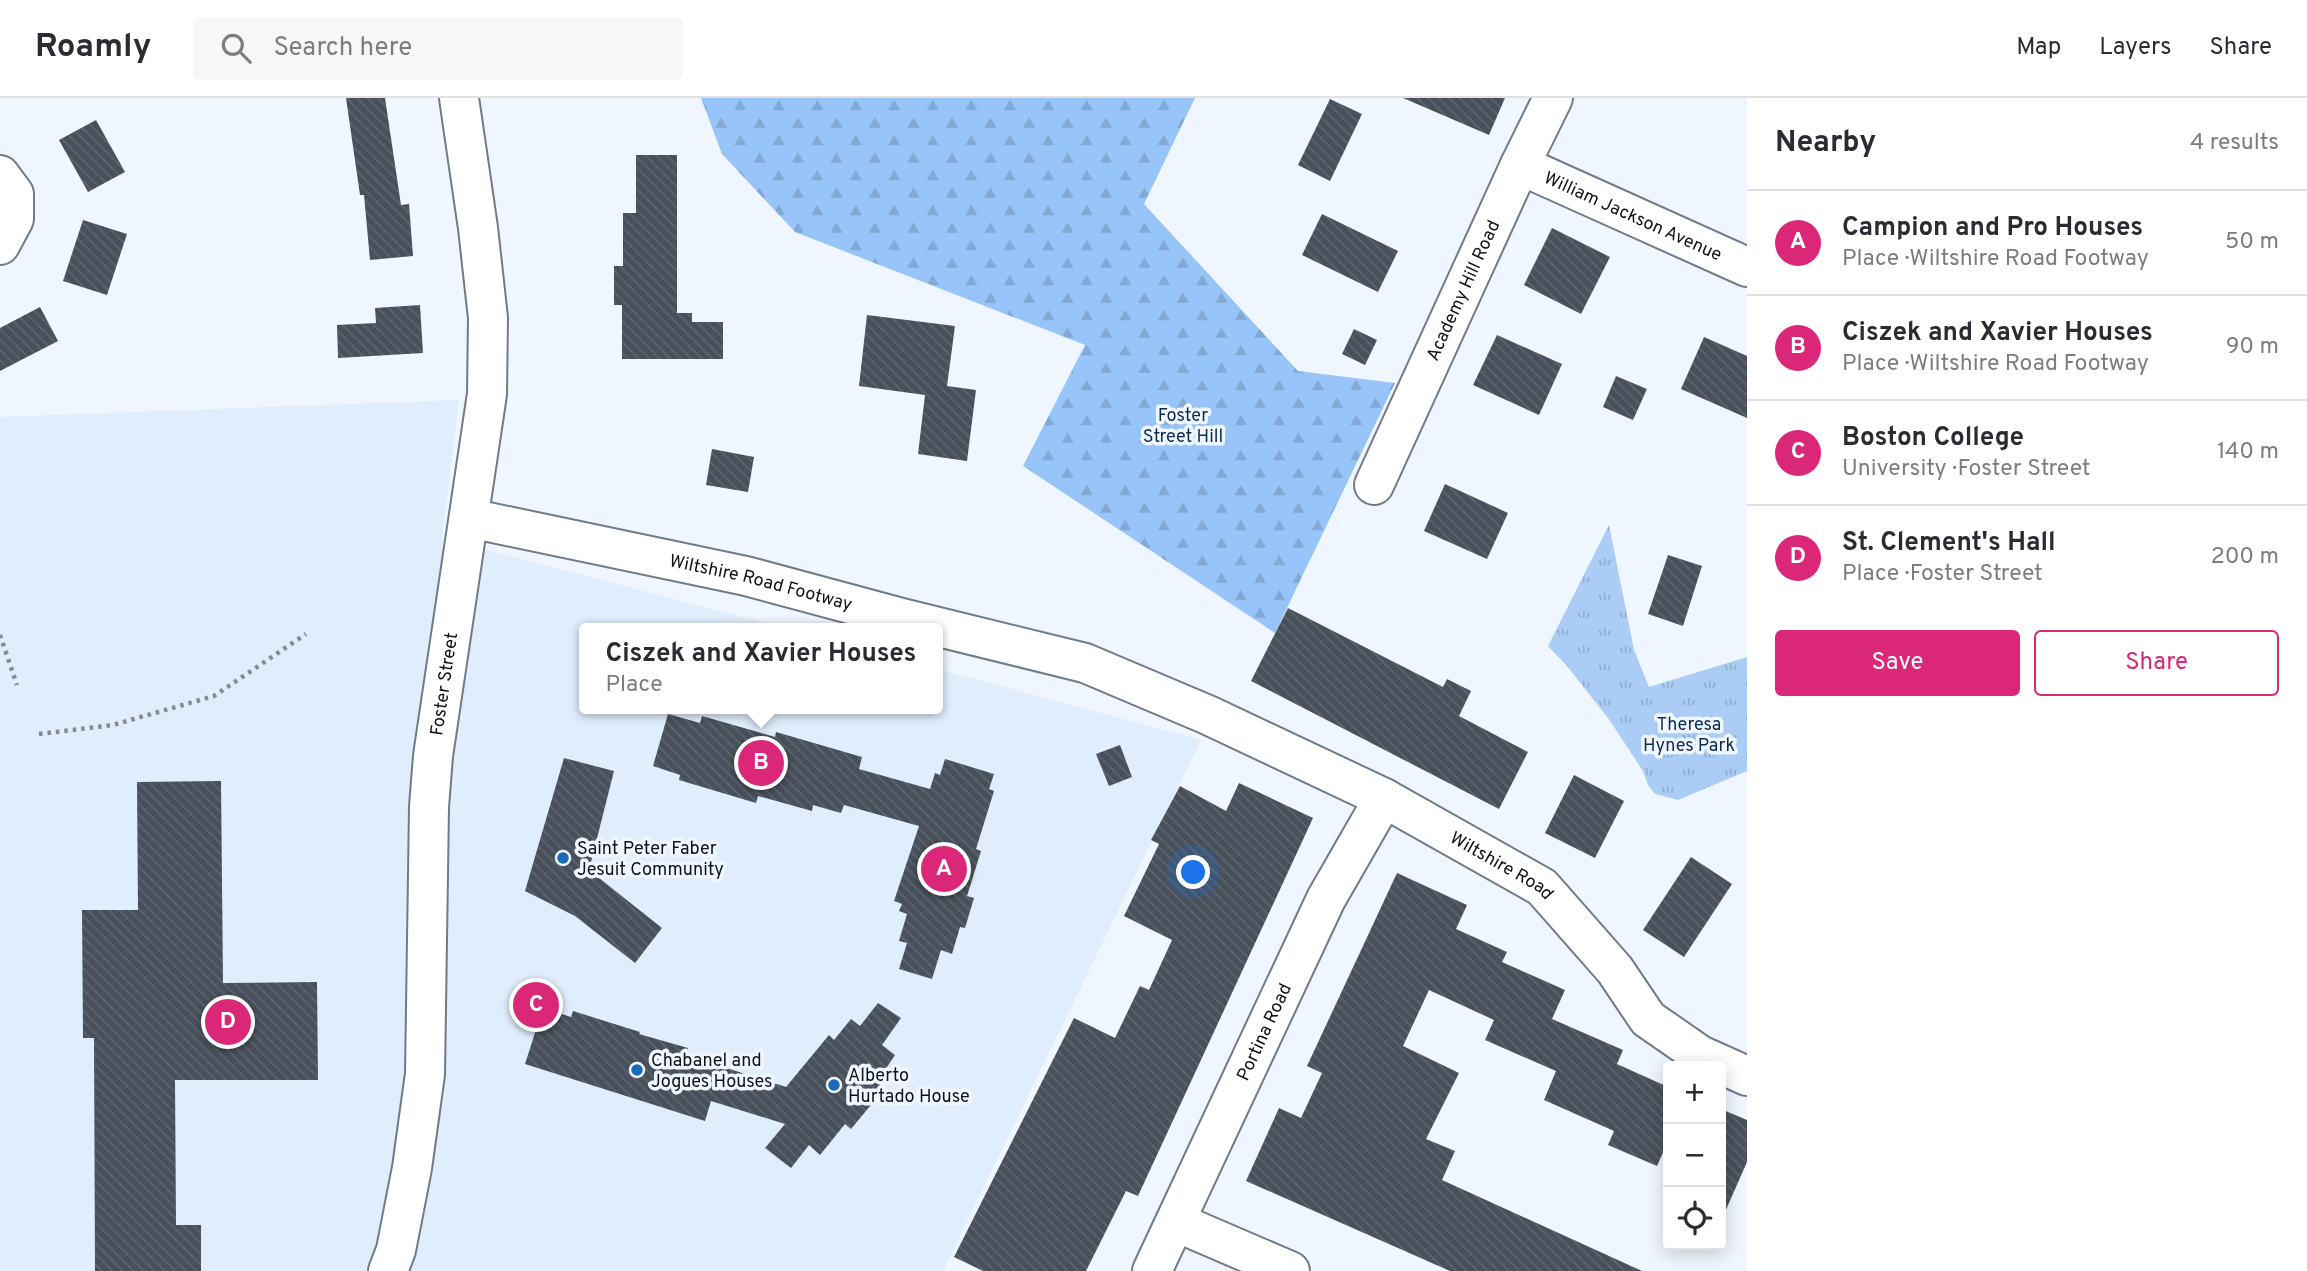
<!DOCTYPE html>
<html lang="en">
<head>
<meta charset="utf-8">
<style>
  :root { --surface:#fff; --page:#f7f7f7; --text:#2b2b33; --muted:#7c7c81; --line:#e1e1e2; --accent:#db2777 }
  body { margin:0; font-family:Overpass,sans-serif; background:var(--page); color:var(--text) }
  .controls { position:absolute; right:21px; bottom:21px; display:grid; overflow:hidden; border-radius:7px; box-shadow:0 4px 18px #0003 }
  .controls button { width:63px; height:63px; display:grid; place-items:center; padding:0; border:0; border-bottom:2px solid var(--line); background:var(--surface); color:var(--text); font:35px sans-serif }
  .you { position:absolute; left:1194px; top:775px; width:24px; height:24px; margin:-18px; border:5px solid #fff; border-radius:50%; background:#1a73e8; box-shadow:0 0 0 10px #1a73e833 }
  .badge { display:grid; place-items:center; width:46px; height:46px; border-radius:50%; background:var(--accent); color:#fff; font-size:23px; font-weight:700 }
  .pin { position:absolute; translate:-50% -50%; border:4px solid #fff; box-shadow:0 2px 7px #0006 }
  .popup { position:absolute; left:579px; top:525px; width:364px; height:91px; box-sizing:border-box; display:grid; place-content:center; border-radius:7px; background:var(--surface); filter:drop-shadow(0 2px 5px #0005); font-size:23px; white-space:nowrap; color:var(--muted) }
  .popup b { font-size:26px; color:var(--text) }
  .popup::after { content:''; position:absolute; left:50%; top:100%; margin-left:-14px; border:14px solid transparent; border-top-color:var(--surface) }
  .list { margin:0; padding:0; list-style:none }
  h2 { display:flex; justify-content:space-between; align-items:center; height:91px; margin:0; padding:0 28px; font-size:30px }
  h2 small { font-size:23px; font-weight:400; color:var(--muted) }
  .list li { display:grid; grid-template-columns:46px 1fr auto; gap:21px; align-items:center; box-sizing:border-box; height:105px; padding:0 28px; border-top:2px solid var(--line) }
  .list b { display:block; font-size:26px; white-space:nowrap }
  .list p { margin:0; font-size:23px; white-space:nowrap; color:var(--muted) }
  .list em { font-size:23px; font-style:normal; color:var(--muted) }
  .actions { display:flex; gap:14px; padding:21px 28px }
  .actions a { flex:1; padding:16px 0; border:2px solid var(--accent); border-radius:7px; text-align:center; font-size:24px; color:var(--accent) }
  .actions .main { background:var(--accent); color:#fff }
  .icon { flex:none; width:38px; height:38px; fill:none; stroke:currentColor; stroke-width:2; stroke-linecap:round; stroke-linejoin:round }
  .map { position:relative; flex:none; width:1747px; height:1173px; overflow:hidden }
  header { display:flex; align-items:center; gap:42px; box-sizing:border-box; height:98px; padding:0 35px; background:var(--surface); border-bottom:2px solid var(--line) }
  header strong { font-size:33px }
  nav { display:flex; gap:38px; margin-inline-start:auto; font-size:24px }
  .search { width:490px; height:63px; background:var(--page); display:flex; align-items:center; gap:18px; box-sizing:border-box; padding:0 24px; border-radius:7px; color:var(--muted); font-size:26px }
  main { display:flex }
  aside { flex:1; background:var(--surface) }
  .map>svg:first-child { display:block }
  .built { fill:#e0edfc }
  .forest { fill:url(#forest-firs) }
  .park { fill:url(#park-tufts) }
  .building { fill:url(#building-back-hatch) }
  .lines { fill:none; stroke-linecap:round; stroke-linejoin:round }
  .minor-casing { stroke:#717b86; stroke-width:42 }
  .path { stroke:#858a91; stroke-width:4.5; stroke-dasharray:3.5 5; stroke-linecap:butt }
  .minor { stroke:#fff; stroke-width:38 }
  .poi-dot { fill:#1a6ab9; stroke:#f0f6ff; stroke-width:2.5 }
  .labels { text-anchor:middle; stroke-width:7; stroke-linejoin:round; paint-order:stroke }
  .street-label { font-size:18px; fill:#0f1317; stroke:#f0f6ff }
  .park-label { font-size:18px; fill:#0d2c4d; stroke:#f0f6ff }
  .poi-label { font-size:18px; fill:#0f1317; stroke:#f0f6ff; text-anchor:start }
</style>
</head>
<body>
<header>
<strong>Roamly</strong>
<div class="search"><svg class="icon" aria-label="search" viewBox="0 0 24 24"><circle cx="10" cy="10" r="6"/><path d="M15 15l6 6"/></svg>Search here</div>
<nav><a>Map</a><a>Layers</a><a>Share</a></nav>
</header>
<main>
<div class="map">
<svg width="1747" height="1173" viewBox="0 0 1747 1173">
  <defs>
    <pattern id="forest-firs" width="22" height="20" patternUnits="userSpaceOnUse" patternTransform="scale(1.75)"><rect width="22" height="20" fill="#98c5f9"/><path d="M5 1l3.5 6h-7zM16 11l3.5 6h-7z" fill="#82a8d5"/></pattern>
    <pattern id="park-tufts" width="24" height="20" patternUnits="userSpaceOnUse" patternTransform="scale(1.75)"><rect width="24" height="20" fill="#aaccf5"/><path d="M3 7l-1-3M5 7V3M7 7l1-3M15 17l-1-3M17 17v-4M19 17l1-3" fill="none" stroke="#91aed1"/></pattern>
    <pattern id="building-back-hatch" width="6" height="6" patternUnits="userSpaceOnUse" patternTransform="scale(1.75)"><rect width="6" height="6" fill="#47505b"/><path d="M-1 5l2 2M0 0l6 6M5-1l2 2" fill="none" stroke="#5d656e"/></pattern>
  </defs>
  <rect width="100%" height="100%" fill="#f0f6ff"/>
  <polygon class="built" points="459,302 442,440 784,530 584,530 584,611 938,611 938,571 1201,642 943,1173 0,1173 0,319"/>
  <polygon class="forest" points="701,0 1195,0 1144,106 1298,273 1395,285 1275,535 1023,368 1085,247 795,134 722,56"/>
  <polygon class="park" points="1609,427 1634,552 1649,589 1747,559 1747,673 1678,702 1655,696 1648,687 1643,673 1608,620 1567,568 1548,548"/>
  <g class="building">
    <polygon points="346,0 385,0 401,107 409,106 413,158 370,162 364,97 360,97"/>
    <polygon points="1403,0 1505,0 1489,37"/>
    <polygon points="1330,1 1362,16 1330,83 1298,67"/>
    <polygon points="96,22 125,74 88,94 59,42"/>
    <polygon points="636,57 677,57 677,215 692,215 692,224 723,224 723,261 622,261 622,207 614,207 614,168 623,168 623,115 636,115"/>
    <polygon points="1322,116 1398,153 1378,194 1302,157"/>
    <polygon points="83,122 127,136 107,197 63,183"/>
    <polygon points="1552,130 1610,159 1581,216 1524,187"/>
    <polygon points="420,207 423,255 338,260 337,227 376,225 375,210"/>
    <polygon points="40,209 58,243 0,273 0,230"/>
    <polygon points="867,217 955,228 947,288 976,292 967,363 918,356 925,297 859,288"/>
    <polygon points="1354,231 1377,242 1365,267 1342,256"/>
    <polygon points="1497,237 1562,266 1539,317 1473,287"/>
    <polygon points="1704,239 1747,258 1747,320 1681,291"/>
    <polygon points="1616,278 1647,291 1633,322 1603,309"/>
    <polygon points="712,351 754,359 748,394 706,387"/>
    <polygon points="1445,386 1508,415 1487,461 1424,433"/>
    <polygon points="1668,457 1702,468 1683,528 1648,516"/>
    <polygon points="1288,510 1443,589 1447,581 1471,593 1459,618 1528,654 1499,711 1251,583"/>
    <polygon points="668,616 700,625 702,618 775,639 776,634 862,659 859,671 930,691 935,675 940,677 945,661 994,676 989,691 994,693 976,751 981,753 967,798 974,800 965,830 960,829 952,856 941,852 932,881 899,871 907,845 899,843 907,816 899,813 902,806 894,803 919,728 844,707 841,715 813,707 812,713 758,698 756,705 679,682 680,677 653,668"/>
    <polygon points="1120,647 1132,679 1109,688 1096,656"/>
    <polygon points="564,660 614,673 589,772 662,830 635,865 575,818 525,793"/>
    <polygon points="1574,677 1624,703 1595,760 1545,735"/>
    <polygon points="221,683 223,885 317,884 318,982 175,982 176,1127 201,1127 201,1173 95,1173 94,940 83,940 82,812 138,812 137,684"/>
    <polygon points="1239,685 1313,720 1138,1098 1126,1093 1086,1173 983,1173 954,1159 1074,920 1115,940 1140,888 1149,892 1172,842 1124,818 1159,746 1151,742 1180,688 1226,713"/>
    <polygon points="1691,759 1732,786 1684,859 1643,832"/>
    <polygon points="1397,775 1467,807 1456,831 1507,854 1502,864 1565,892 1552,921 1623,952 1617,966 1668,989 1668,1043 1657,1068 1608,1047 1614,1033 1544,1002 1556,973 1485,942 1494,922 1429,892 1403,948 1459,975 1426,1041 1455,1053 1442,1082 1642,1173 1450,1173 1246,1083 1279,1010 1301,1020 1322,975 1307,968"/>
    <polygon points="878,905 901,920 882,947 895,957 877,984 885,990 851,1031 845,1026 820,1057 809,1047 791,1070 765,1050 785,1026 711,1003 705,1023 525,966 543,910 571,919 573,913 640,934 639,936 688,950 686,957 786,989 829,937 834,942 851,921 860,928"/>
    <polygon points="1721,1011 1747,1022 1747,1064 1721,1123"/>
  </g>
  <g class="lines">
    <defs>
      <g id="minor">
        <path id="s1" d="M1520,67L1747,169"/>
        <polyline points="0,77 14,96 14,121 0,147"/>
        <path id="s2" d="M1374,387L1520,67L1553,0"/>
        <path id="s3" d="M469,420L746,478L902,520L1085,565L1208,617L1384,700L1542,789L1615,872L1648,921L1700,957L1747,978"/>
        <polyline points="1176,1124 1290,1173"/>
        <path id="s4" d="M388,1173L396,1152L412,1070L425,976L429,709L433,658L487,296L488,220L478,130L459,0"/>
        <path id="s5" d="M1152,1173L1326,801L1384,700"/>
      </g>
    </defs>
    <use href="#minor" class="minor-casing"/>
    <g class="path">
      <polyline points="0,537 17,587"/>
      <polyline points="39,636 113,627 214,598 306,536"/>
    </g>
    <use href="#minor" class="minor"/>
  </g>
  <g class="poi-dot">
    <circle cx="563" cy="760" r="7"/>
    <circle cx="637" cy="972" r="7"/>
    <circle cx="834" cy="987" r="7"/>
  </g>
  <g class="labels">
    <g class="street-label">
      <text dy="6" stroke="none"><textPath href="#s1" startOffset="124">William Jackson Avenue</textPath></text>
      <text dy="6" stroke="none"><textPath href="#s2" startOffset="214">Academy Hill Road</textPath></text>
      <text dy="6" stroke="none"><textPath href="#s3" startOffset="299">Wiltshire Road Footway</textPath></text>
      <text dy="6" stroke="none"><textPath href="#s4" startOffset="592">Foster Street</textPath></text>
      <text dy="6" stroke="none"><textPath href="#s3" startOffset="1097">Wiltshire Road</textPath></text>
      <text dy="6" stroke="none"><textPath href="#s5" startOffset="264">Portina Road</textPath></text>
    </g>
    <g class="park-label">
      <text x="1183" y="323">Foster<tspan x="1183" dy="21">Street Hill</tspan></text>
      <text x="1689" y="632">Theresa<tspan x="1689" dy="21">Hynes Park</tspan></text>
    </g>
    <g class="poi-label">
      <text x="577" y="756">Saint Peter Faber<tspan x="577" dy="21">Jesuit Community</tspan></text>
      <text x="651" y="968">Chabanel and<tspan x="651" dy="21">Jogues Houses</tspan></text>
      <text x="848" y="983">Alberto<tspan x="848" dy="21">Hurtado House</tspan></text>
    </g>
  </g>
</svg>
<div class="controls">
<button>+</button>
<button>−</button>
<button><svg class="icon" aria-label="locate" viewBox="0 0 24 24"><circle cx="12" cy="12" r="6"/><path d="M12 2v4M12 18v4M2 12h4M18 12h4"/></svg></button>
</div>
<div class="you"></div>
<div class="pin badge" style="left:944px;top:771px">A</div>
<div class="pin badge" style="left:761px;top:665px">B</div>
<div class="popup"><b>Ciszek and Xavier Houses</b>Place</div>
<div class="pin badge" style="left:536px;top:907px">C</div>
<div class="pin badge" style="left:228px;top:924px">D</div>
</div>
<aside>
<h2>Nearby<small>4 results</small></h2>
<ul class="list">
<li><span class="badge">A</span><div><b>Campion and Pro Houses</b><p>Place · Wiltshire Road Footway</p></div><em>50 m</em></li>
<li><span class="badge">B</span><div><b>Ciszek and Xavier Houses</b><p>Place · Wiltshire Road Footway</p></div><em>90 m</em></li>
<li><span class="badge">C</span><div><b>Boston College</b><p>University · Foster Street</p></div><em>140 m</em></li>
<li><span class="badge">D</span><div><b>St. Clement's Hall</b><p>Place · Foster Street</p></div><em>200 m</em></li>
</ul>
<div class="actions"><a class="main">Save</a><a>Share</a></div>
</aside>
</main>
</body>
</html>
